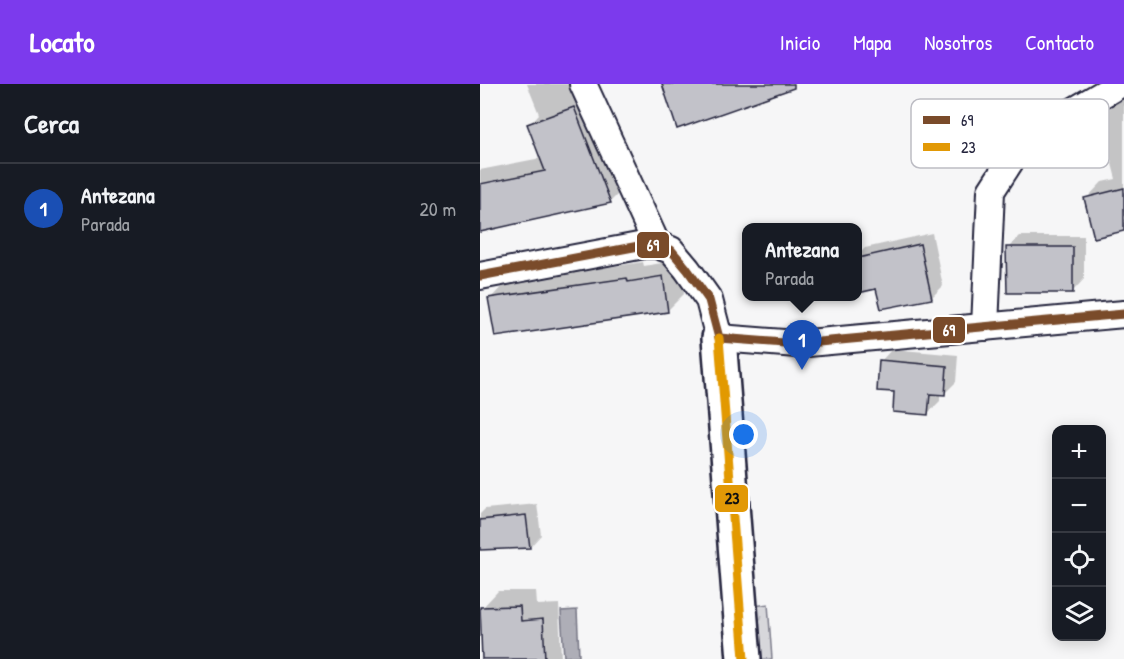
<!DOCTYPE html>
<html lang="es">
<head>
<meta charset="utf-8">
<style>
  :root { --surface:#171b24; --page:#242831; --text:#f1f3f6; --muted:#9ea1a6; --line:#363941; --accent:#7c3aed }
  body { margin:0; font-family:"Patrick Hand",sans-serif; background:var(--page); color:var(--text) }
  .controls { position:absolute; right:18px; bottom:18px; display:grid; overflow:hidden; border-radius:12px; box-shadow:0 3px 15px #0003 }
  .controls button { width:54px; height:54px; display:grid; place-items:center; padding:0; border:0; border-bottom:2px solid var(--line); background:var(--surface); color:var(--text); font:30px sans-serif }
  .you { position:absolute; left:264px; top:351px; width:21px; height:21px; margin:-15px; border:4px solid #fff; border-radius:50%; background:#1a73e8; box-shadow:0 0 0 9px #1a73e833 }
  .badge { display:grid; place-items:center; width:39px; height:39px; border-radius:50%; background:var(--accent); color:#fff; font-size:20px; font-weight:700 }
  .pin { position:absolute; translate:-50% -50px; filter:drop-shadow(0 2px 3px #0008) }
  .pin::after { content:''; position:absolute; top:32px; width:21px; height:18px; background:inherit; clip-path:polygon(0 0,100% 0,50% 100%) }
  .popup { position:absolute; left:262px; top:139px; width:120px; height:78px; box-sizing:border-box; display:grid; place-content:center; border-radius:12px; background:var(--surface); filter:drop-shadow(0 2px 4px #0005); font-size:20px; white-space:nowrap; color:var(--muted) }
  .popup b { font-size:22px; color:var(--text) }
  .popup::after { content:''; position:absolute; left:50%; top:100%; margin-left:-12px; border:12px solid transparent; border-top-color:var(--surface) }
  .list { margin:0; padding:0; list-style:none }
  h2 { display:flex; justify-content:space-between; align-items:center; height:78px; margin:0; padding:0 24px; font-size:26px }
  h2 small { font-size:20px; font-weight:400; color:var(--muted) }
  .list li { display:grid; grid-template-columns:39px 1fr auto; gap:18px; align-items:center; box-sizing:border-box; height:90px; padding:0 24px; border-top:2px solid var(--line) }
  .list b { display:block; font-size:22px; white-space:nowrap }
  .list p { margin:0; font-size:20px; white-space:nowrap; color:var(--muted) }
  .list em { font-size:20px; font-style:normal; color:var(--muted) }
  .icon { flex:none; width:33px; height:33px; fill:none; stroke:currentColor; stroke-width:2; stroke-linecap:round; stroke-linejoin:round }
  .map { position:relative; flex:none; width:644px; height:575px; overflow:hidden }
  header { display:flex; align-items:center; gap:36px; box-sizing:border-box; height:84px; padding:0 30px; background:var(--accent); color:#fff }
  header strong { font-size:28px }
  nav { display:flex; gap:33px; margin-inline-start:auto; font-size:21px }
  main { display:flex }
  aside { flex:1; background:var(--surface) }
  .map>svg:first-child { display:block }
  .grass { fill:url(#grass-tufts); stroke:#7c7c8b; stroke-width:1.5 }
  .water { fill:#aeaeb7; stroke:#767685; stroke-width:1.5 }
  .shadow { fill:#0003 }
  .building { fill:#c2c2c9; stroke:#22223b; stroke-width:1.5 }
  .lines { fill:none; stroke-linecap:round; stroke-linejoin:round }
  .street-casing { stroke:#22223b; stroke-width:30 }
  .secondary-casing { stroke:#22223b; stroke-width:38 }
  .street { stroke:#fff; stroke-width:26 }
  .secondary { stroke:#fff; stroke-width:33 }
  .bus-1-casing { stroke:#fff; stroke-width:14 }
  .bus-2-casing { stroke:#fff; stroke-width:14 }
  .bus-1 { stroke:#7a4b2a; stroke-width:9 }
  .bus-2 { stroke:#e29906; stroke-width:9 }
  .key { fill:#fff; stroke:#bdbdc4; stroke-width:1.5 }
  .key-label { font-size:16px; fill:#22223b }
  .line-badge { stroke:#fff; stroke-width:2 }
  .badge-label { font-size:16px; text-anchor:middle; font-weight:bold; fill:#fff }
  .pale-badge-label { font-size:16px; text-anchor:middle; font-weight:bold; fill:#111 }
</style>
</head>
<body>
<header>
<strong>Locato</strong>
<nav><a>Inicio</a><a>Mapa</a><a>Nosotros</a><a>Contacto</a></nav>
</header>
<main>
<aside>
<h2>Cerca<small></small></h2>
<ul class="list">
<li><span class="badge" style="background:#1a4fb4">1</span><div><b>Antezana</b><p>Parada</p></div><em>20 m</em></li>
</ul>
</aside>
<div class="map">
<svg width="644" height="575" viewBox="0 0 644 575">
  <defs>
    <pattern id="grass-tufts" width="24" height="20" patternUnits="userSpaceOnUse" patternTransform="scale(1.5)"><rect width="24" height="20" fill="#d7d7db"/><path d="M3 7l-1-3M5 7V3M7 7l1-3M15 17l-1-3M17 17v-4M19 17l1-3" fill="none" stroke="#b8b8bd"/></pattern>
  </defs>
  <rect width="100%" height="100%" fill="#f6f6f7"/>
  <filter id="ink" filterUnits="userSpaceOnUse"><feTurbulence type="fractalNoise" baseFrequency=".0167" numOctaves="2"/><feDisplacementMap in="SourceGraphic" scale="12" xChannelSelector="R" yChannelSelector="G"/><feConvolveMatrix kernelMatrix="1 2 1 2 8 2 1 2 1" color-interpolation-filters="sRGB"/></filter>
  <g filter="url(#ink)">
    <polygon class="grass" points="288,520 292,575 279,575 275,522"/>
    <polygon class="water" points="97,526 99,572 84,573 81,527"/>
    <g class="shadow">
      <polygon points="47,0 111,0 149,99 130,118 0,146 0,86 61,74 49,41 59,30"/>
      <polygon points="644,16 644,145 615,152 606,115 622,98 636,95 620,34 637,17"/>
      <polygon points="452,149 463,202 451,214 397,203 378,207 378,171 385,164"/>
      <polygon points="540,152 604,152 604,195 593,207 528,164"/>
      <polygon points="199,176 204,210 187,227 10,215 26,198 163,178 164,182"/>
      <polygon points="412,265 478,271 476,298 464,310 460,309 460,317 448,329 416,307 401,277"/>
      <polygon points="57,420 61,451 50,463 0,465 0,430 5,425"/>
      <polygon points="18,507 56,507 57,521 79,520 81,575 4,575 2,524"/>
    </g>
    <g class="building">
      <polygon points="182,0 314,0 314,4 197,45"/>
      <polygon points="94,23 131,119 0,148 0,100 65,87 47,40"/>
      <polygon points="644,104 644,147 614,154 604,114"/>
      <polygon points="440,160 452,215 401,225 396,205 378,209 378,174"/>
      <polygon points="526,163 593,163 593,209 527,209"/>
      <polygon points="183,192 188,228 15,253 8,214 147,194 148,198"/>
      <polygon points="399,276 467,282 465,311 450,310 448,331 413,328 414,308 397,307"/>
      <polygon points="46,431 50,464 0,466 0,436"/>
      <polygon points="40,522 41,537 63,535 65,575 2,575 0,523"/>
    </g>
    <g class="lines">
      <defs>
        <g id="street">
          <polyline points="103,0 177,161"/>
          <polyline points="0,192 164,161 177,161 191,166 207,185 229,216 239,254 317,260 644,230"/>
          <polyline points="505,243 511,107 544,56 640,0"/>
        </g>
        <polyline id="secondary" points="239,254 264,575"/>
      </defs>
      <use href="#street" class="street-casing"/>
      <use href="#secondary" class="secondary-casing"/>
      <use href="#street" class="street"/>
      <use href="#secondary" class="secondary"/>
      <defs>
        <polyline id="bus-1" points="0,192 164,161 177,161 191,166 207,185 229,216 239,254 317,260 644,230"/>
        <polyline id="bus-2" points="239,254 264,575"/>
      </defs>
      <use href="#bus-1" class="bus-1-casing"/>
      <use href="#bus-2" class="bus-2-casing"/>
      <use href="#bus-1" class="bus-1"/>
      <use href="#bus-2" class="bus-2"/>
    </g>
  </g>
  <rect x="431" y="15" width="198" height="69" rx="9" class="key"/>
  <rect x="443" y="32" width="27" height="8" fill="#7a4b2a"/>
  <rect x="443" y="59" width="27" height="8" fill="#e29906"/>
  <g class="key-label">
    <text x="481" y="42">69</text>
    <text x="481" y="69">23</text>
  </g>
  <g class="line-badge">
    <rect x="156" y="147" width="34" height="28" rx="6" fill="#7a4b2a"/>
    <rect x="452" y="232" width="34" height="28" rx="6" fill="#7a4b2a"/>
    <rect x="234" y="400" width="35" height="29" rx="6" fill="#e29906"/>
  </g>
  <g class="badge-label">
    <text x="173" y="167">69</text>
    <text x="469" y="252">69</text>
  </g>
  <g class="pale-badge-label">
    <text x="252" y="420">23</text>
  </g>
</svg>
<div class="controls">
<button>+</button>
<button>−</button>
<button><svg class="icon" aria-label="locate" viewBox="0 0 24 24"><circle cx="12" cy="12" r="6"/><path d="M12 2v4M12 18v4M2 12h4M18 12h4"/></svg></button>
<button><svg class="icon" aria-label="layers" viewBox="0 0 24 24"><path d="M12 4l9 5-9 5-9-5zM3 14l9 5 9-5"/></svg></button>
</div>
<div class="you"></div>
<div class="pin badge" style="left:322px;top:286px;background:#1a4fb4">1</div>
<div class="popup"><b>Antezana</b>Parada</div>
</div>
</main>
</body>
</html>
